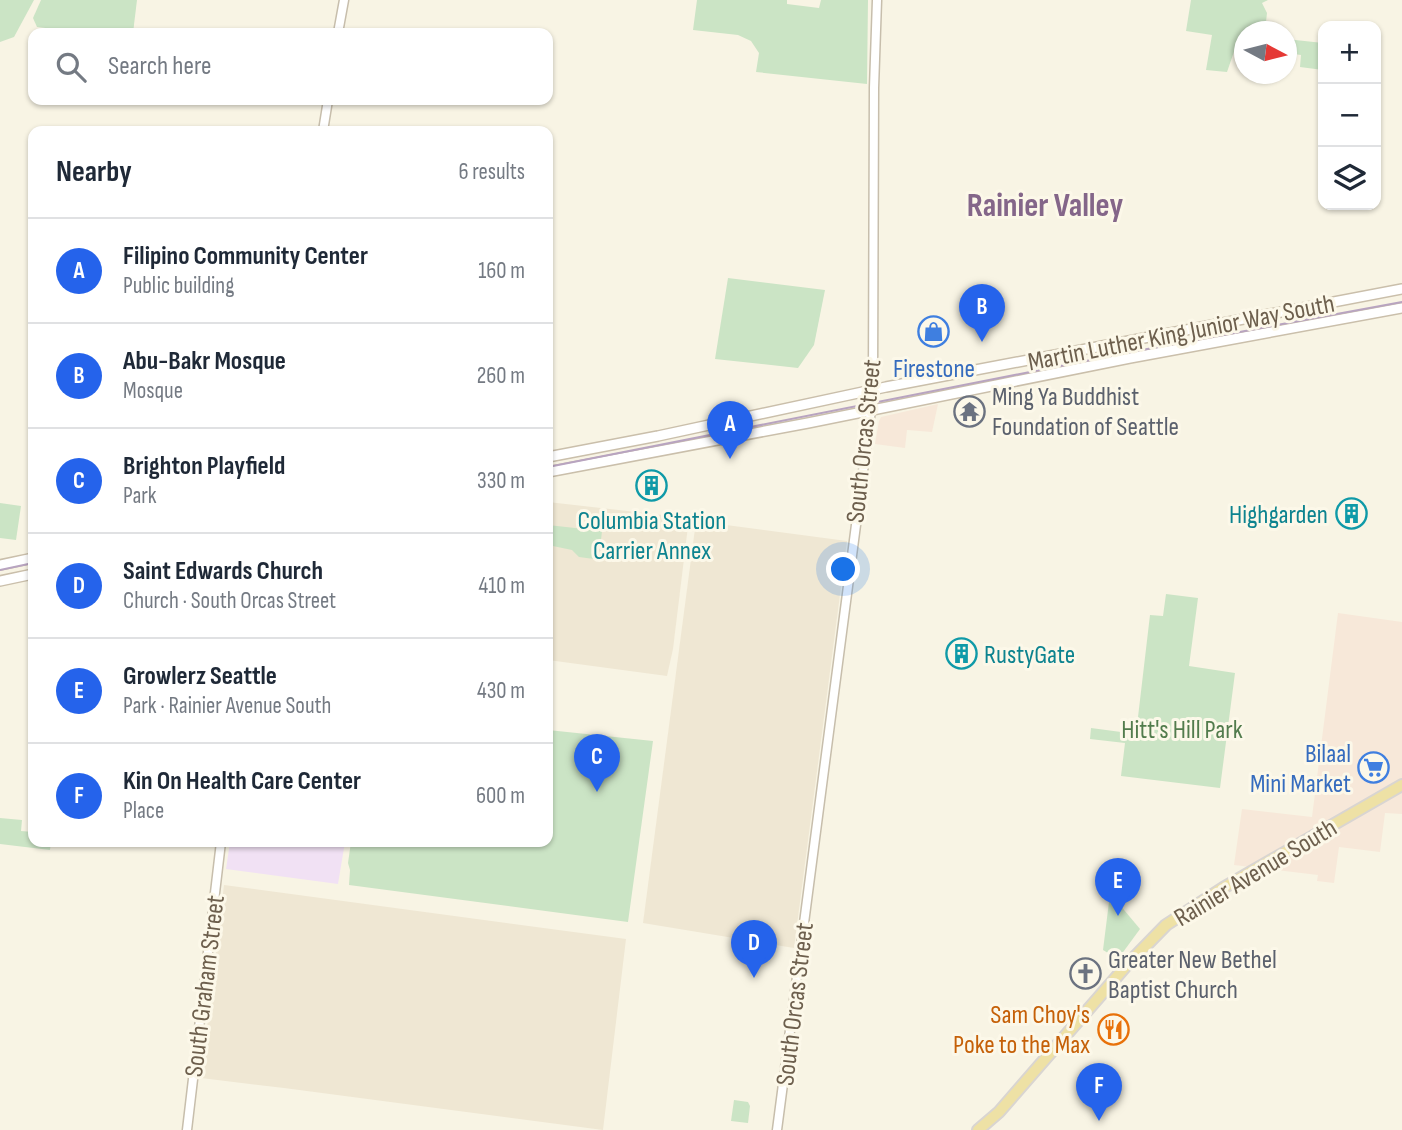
<!DOCTYPE html>
<html lang="en">
<head>
<meta charset="utf-8">
<style>
  :root { --surface:#fff; --page:#f2f2f3; --text:#1f2937; --muted:#747a83; --line:#e0e1e3; --accent:#2563eb }
  body { margin:0; font-family:"Sofia Sans Condensed",sans-serif; background:var(--page); color:var(--text) }
  .controls { position:absolute; right:21px; top:21px; display:grid; overflow:hidden; border-radius:14px; box-shadow:0 2px 5px #0004 }
  .controls button { width:63px; height:63px; display:grid; place-items:center; padding:0; border:0; border-bottom:2px solid var(--line); background:var(--surface); color:var(--text); font:35px sans-serif }
  .compass { position:absolute; left:1234px; top:21px; width:63px; height:63px; border-radius:50%; background:var(--surface); box-shadow:0 2px 5px #0004; rotate:97deg }
  .you { position:absolute; left:844px; top:570px; width:24px; height:24px; margin:-18px; border:5px solid #fff; border-radius:50%; background:#1a73e8; box-shadow:0 0 0 10px #1a73e833 }
  .badge { display:grid; place-items:center; width:46px; height:46px; border-radius:50%; background:var(--accent); color:#fff; font-size:23px; font-weight:700 }
  .pin { position:absolute; translate:-50% -58px; filter:drop-shadow(0 2px 4px #0008) }
  .pin::after { content:''; position:absolute; top:37px; width:24px; height:21px; background:inherit; clip-path:polygon(0 0,100% 0,50% 100%) }
  .list { margin:0; padding:0; list-style:none }
  h2 { display:flex; justify-content:space-between; align-items:center; height:91px; margin:0; padding:0 28px; font-size:30px }
  h2 small { font-size:23px; font-weight:400; color:var(--muted) }
  .list li { display:grid; grid-template-columns:46px 1fr auto; gap:21px; align-items:center; box-sizing:border-box; height:105px; padding:0 28px; border-top:2px solid var(--line) }
  .list b { display:block; font-size:26px; white-space:nowrap }
  .list p { margin:0; font-size:23px; white-space:nowrap; color:var(--muted) }
  .list em { font-size:23px; font-style:normal; color:var(--muted) }
  .icon { flex:none; width:38px; height:38px; fill:none; stroke:currentColor; stroke-width:2; stroke-linecap:round; stroke-linejoin:round }
  .map { position:relative; flex:none; width:1402px; height:1130px; overflow:hidden }
  .search { position:absolute; background:var(--surface); box-shadow:0 2px 5px #0004; left:28px; top:28px; width:525px; height:77px; display:flex; align-items:center; gap:18px; box-sizing:border-box; padding:0 24px; border-radius:14px; color:var(--muted); font-size:26px }
  .panel { position:absolute; background:var(--surface); box-shadow:0 2px 5px #0004; left:28px; top:126px; width:525px; height:721px; border-radius:14px }
  .map>svg:first-child { display:block }
  .residential { fill:#efe7d3 }
  .commercial { fill:#f7e8d9 }
  .education { fill:#f1e1f4 }
  .green { fill:#cbe4c5 }
  .lines { fill:none; stroke-linecap:round; stroke-linejoin:round }
  .tertiary-casing { stroke:#c7beac; stroke-width:11 }
  .secondary-casing { stroke:#cabfab; stroke-width:12 }
  .primary-casing { stroke:#d9d5d1; stroke-width:14 }
  .tertiary { stroke:#fff; stroke-width:8 }
  .secondary { stroke:#fff; stroke-width:9 }
  .primary { stroke:#eee1a5; stroke-width:10 }
  .tram { stroke:#b8a4c0; stroke-width:2 }
  .labels { text-anchor:middle; stroke-width:6; stroke-linejoin:round; paint-order:stroke }
  .street-label { font-size:26px; fill:#6d5f4d; stroke:#fcf8e9 }
  .shop-label { font-size:26px; fill:#366cbe; stroke:#fcf8e9 }
  .worship-label { font-size:26px; fill:#5b616d; stroke:#fcf8e9; text-anchor:start }
  .culture-label { font-size:26px; fill:#0d838f; stroke:#fcf8e9; text-anchor:end }
  .park-label { font-size:26px; fill:#527c4d; stroke:#fcf8e9 }
  .food-label { font-size:26px; fill:#c56008; stroke:#fcf8e9; text-anchor:end }
  .district-label { font-size:33px; font-weight:bold; fill:#846689; stroke:#fcf8e9 }
</style>
</head>
<body>
<div class="map">
<svg width="1402" height="1130" viewBox="0 0 1402 1130">
  <rect width="100%" height="100%" fill="#f8f4e4"/>
  <g class="residential">
    <polygon points="548,502 689,518 673,649 667,676 548,660"/>
    <polygon points="696,521 847,541 794,948 643,923"/>
    <polygon points="224,885 626,939 603,1130 284,1088 201,1078"/>
  </g>
  <g class="commercial">
    <polygon points="938,404 932,432 907,430 905,448 875,444 879,421 881,417"/>
    <polygon points="1338,613 1402,622 1402,814 1385,813 1380,852 1339,847 1334,883 1317,881 1318,875 1234,865 1242,809 1312,817"/>
  </g>
  <polygon class="education" points="230,842 345,842 338,884 226,869"/>
  <g class="green">
    <polygon points="0,0 34,0 14,37 0,42"/>
    <polygon points="41,0 137,0 133,33 87,33 37,27 33,18"/>
    <polygon points="697,0 787,0 787,4 819,8 821,0 868,0 867,84 756,72 759,53 751,41 738,35 693,30"/>
    <polygon points="1191,0 1268,0 1262,3 1267,13 1265,31 1244,32 1244,44 1237,43 1227,72 1206,70 1212,35 1186,31"/>
    <polygon points="1286,39 1323,43 1323,70 1300,67 1301,55 1287,53"/>
    <polygon points="728,278 825,290 814,345 798,368 715,359"/>
    <polygon points="0,503 21,506 16,540 0,538"/>
    <polygon points="548,525 602,531 600,549 594,559 579,557 572,550 548,545"/>
    <polygon points="1166,594 1198,598 1189,666 1235,673 1220,788 1121,776 1125,743 1090,739 1091,728 1136,734 1150,615 1163,616"/>
    <polygon points="548,730 653,741 628,922 349,885 350,870 348,863 351,842 548,842"/>
    <polygon points="0,818 22,820 21,831 33,832 33,842 51,842 50,850 0,844"/>
    <polygon points="1114,898 1140,929 1118,959 1103,950 1109,902"/>
    <polygon points="734,1100 748,1102 750,1106 748,1123 731,1121"/>
  </g>
  <g class="lines">
    <defs>
      <g id="tertiary">
        <polyline points="338,33 344,0"/>
        <polyline points="323,131 328,100"/>
        <polyline points="187,1130 221,842"/>
        <polyline points="777,1130 871,410 873,381 874,88 877,0"/>
      </g>
      <g id="secondary">
        <polyline points="548,457 658,436 886,387 1402,289"/>
        <polyline points="548,472 808,423 1130,358 1402,308"/>
        <polyline points="0,565 33,558"/>
        <polyline points="0,581 33,574"/>
      </g>
      <polyline id="primary" points="978,1130 999,1112 1126,966 1166,925 1223,888 1402,785"/>
    </defs>
    <use href="#tertiary" class="tertiary-casing"/>
    <use href="#secondary" class="secondary-casing"/>
    <use href="#primary" class="primary-casing"/>
    <use href="#tertiary" class="tertiary"/>
    <use href="#secondary" class="secondary"/>
    <use href="#primary" class="primary"/>
    <g class="tram">
      <polyline points="548,467 1131,352 1402,302"/>
      <polyline points="0,570 33,563"/>
    </g>
  </g>
  <defs>
    <symbol id="shop-ring" viewBox="-11 -11 22 22"><circle r="9.5" fill="#fcf8e9" stroke="#3f7fe0" stroke-width="1.5"/><path d="M-5-2.5h2.3a2.7 3.5 0 0 1 5.4 0H5L5.5 6h-11ZM-1.5-2.5h3a1.5 2.3 0 0 0-3 0Z" fill="#3f7fe0"/></symbol>
    <symbol id="temple-ring" viewBox="-11 -11 22 22"><circle r="9.5" fill="#fcf8e9" stroke="#6b7280" stroke-width="1.5"/><path d="M0-6L5-2H3V0L6.5 2.5H4V6H1.5V3h-3V6H-4V2.5H-6.5L-3 0V-2H-5Z" fill="#6b7280"/></symbol>
    <symbol id="building-ring" viewBox="-11 -11 22 22"><circle r="9.5" fill="#fcf8e9" stroke="#0f9aa8" stroke-width="1.5"/><path d="M-4-6H4V6H1V3H-1V6H-4ZM-2.5-4.3h1.7v1.8h-1.7ZM.8-4.3h1.7v1.8H.8ZM-2.5-1h1.7V.8h-1.7ZM.8-1h1.7V.8H.8Z" fill="#0f9aa8"/></symbol>
    <symbol id="supermarket-ring" viewBox="-11 -11 22 22"><circle r="9.5" fill="#fcf8e9" stroke="#3f7fe0" stroke-width="1.5"/><path d="M-6-5.5h2.5l.6 2H6L4.5 2H-2.5L-4.4-4H-6ZM-1.5 3.2a1.3 1.3 0 1 0 .1 0ZM3 3.2a1.3 1.3 0 1 0 .1 0Z" fill="#3f7fe0"/></symbol>
    <symbol id="church-ring" viewBox="-11 -11 22 22"><circle r="9.5" fill="#fcf8e9" stroke="#6b7280" stroke-width="1.5"/><path d="M-1.2-6h2.4v3.5h3.3v2.4h-3.3V6h-2.4V-.1h-3.3v-2.4h3.3Z" fill="#6b7280"/></symbol>
    <symbol id="restaurant-ring" viewBox="-11 -11 22 22"><circle r="9.5" fill="#fcf8e9" stroke="#e8710a" stroke-width="1.5"/><path d="M-5-6h1v4h1v-4h1v4h1v-4h1v5L-1.5 .5V6h-2V.5L-5-1ZM5-6V6H3V1.5H1.5Q1.5-4 5-6Z" fill="#e8710a"/></symbol>
  </defs>
  <g fill-rule="evenodd">
    <use href="#shop-ring" x="916" y="314" width="35" height="35"/>
    <use href="#temple-ring" x="952" y="394" width="35" height="35"/>
    <use href="#building-ring" x="634" y="468" width="35" height="35"/>
    <use href="#building-ring" x="1334" y="496" width="35" height="35"/>
    <use href="#building-ring" x="944" y="636" width="35" height="35"/>
    <use href="#supermarket-ring" x="1356" y="750" width="35" height="35"/>
    <use href="#church-ring" x="1068" y="956" width="35" height="35"/>
    <use href="#restaurant-ring" x="1096" y="1012" width="35" height="35"/>
  </g>
  <g class="labels">
    <g class="street-label">
      <text transform="translate(1181 332) rotate(-11)" y="9">Martin Luther King Junior Way South</text>
      <text transform="translate(863 441) rotate(-84)" y="9">South Orcas Street</text>
      <text transform="translate(1255 872) rotate(-31)" y="9">Rainier Avenue South</text>
      <text transform="translate(204 986) rotate(-83)" y="9">South Graham Street</text>
      <text transform="translate(794 1004) rotate(-83)" y="9">South Orcas Street</text>
    </g>
    <g class="shop-label">
      <text x="934" y="377">Firestone</text>
      <text x="1351" y="762" text-anchor="end">Bilaal<tspan x="1351" dy="30">Mini Market</tspan></text>
    </g>
    <g class="worship-label">
      <text x="992" y="405">Ming Ya Buddhist<tspan x="992" dy="30">Foundation of Seattle</tspan></text>
      <text x="1108" y="968">Greater New Bethel<tspan x="1108" dy="30">Baptist Church</tspan></text>
    </g>
    <g class="culture-label">
      <text x="1328" y="523">Highgarden</text>
      <text x="652" y="529" text-anchor="middle">Columbia Station<tspan x="652" dy="30">Carrier Annex</tspan></text>
      <text x="984" y="663" text-anchor="start">RustyGate</text>
    </g>
    <g class="park-label">
      <text x="1182" y="738">Hitt's Hill Park</text>
    </g>
    <g class="food-label">
      <text x="1090" y="1023">Sam Choy's<tspan x="1090" dy="30">Poke to the Max</tspan></text>
    </g>
    <g class="district-label">
      <text x="1045" y="216">Rainier Valley</text>
    </g>
  </g>
</svg>
<div class="controls">
<button>+</button>
<button>−</button>
<button><svg class="icon" aria-label="layers" viewBox="0 0 24 24"><path d="M12 4l9 5-9 5-9-5zM3 14l9 5 9-5"/></svg></button>
</div>
<svg class="compass" viewBox="-18 -18 36 36"><path d="M0-13l5 13h-10z" fill="#e53935"/><path d="M0 13l5-13h-10z" fill="#747a83"/></svg>
<div class="you"></div>
<div class="pin badge" style="left:730px;top:459px">A</div>
<div class="pin badge" style="left:982px;top:342px">B</div>
<div class="pin badge" style="left:597px;top:792px">C</div>
<div class="pin badge" style="left:754px;top:978px">D</div>
<div class="pin badge" style="left:1118px;top:916px">E</div>
<div class="pin badge" style="left:1099px;top:1121px">F</div>
<div class="search"><svg class="icon" aria-label="search" viewBox="0 0 24 24"><circle cx="10" cy="10" r="6"/><path d="M15 15l6 6"/></svg>Search here</div>
<section class="panel">
<h2>Nearby<small>6 results</small></h2>
<ul class="list">
<li><span class="badge">A</span><div><b>Filipino Community Center</b><p>Public building</p></div><em>160 m</em></li>
<li><span class="badge">B</span><div><b>Abu-Bakr Mosque</b><p>Mosque</p></div><em>260 m</em></li>
<li><span class="badge">C</span><div><b>Brighton Playfield</b><p>Park</p></div><em>330 m</em></li>
<li><span class="badge">D</span><div><b>Saint Edwards Church</b><p>Church · South Orcas Street</p></div><em>410 m</em></li>
<li><span class="badge">E</span><div><b>Growlerz Seattle</b><p>Park · Rainier Avenue South</p></div><em>430 m</em></li>
<li><span class="badge">F</span><div><b>Kin On Health Care Center</b><p>Place</p></div><em>600 m</em></li>
</ul>
</section>
</div>
</body>
</html>
